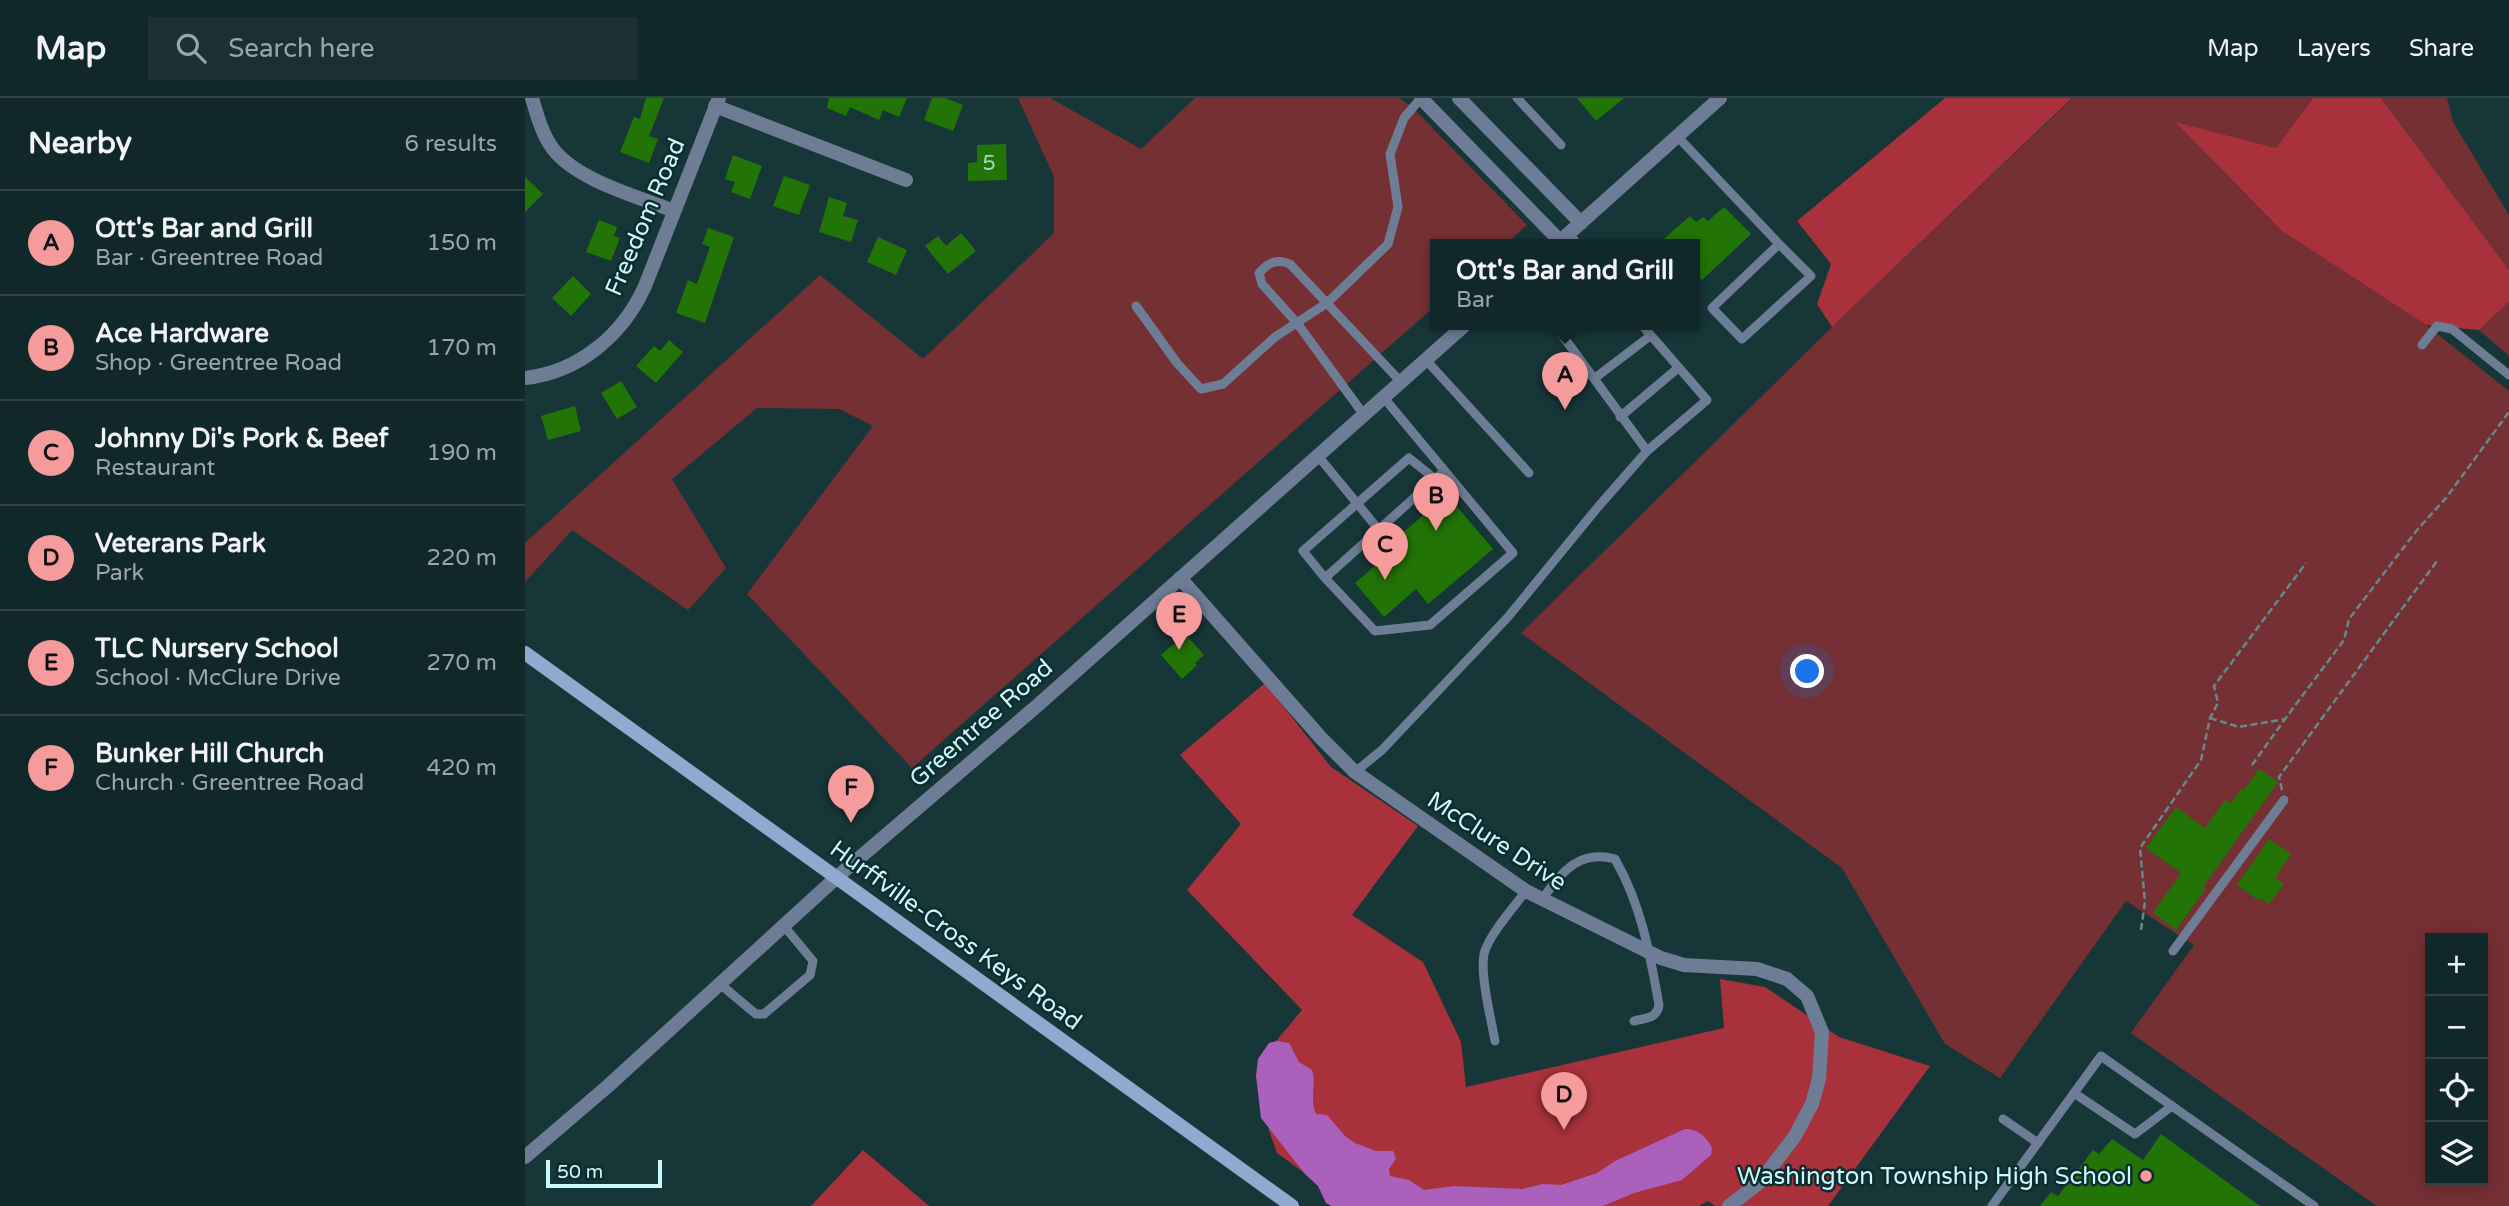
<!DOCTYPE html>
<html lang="en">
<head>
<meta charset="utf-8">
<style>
  :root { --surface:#11282a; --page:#1a3032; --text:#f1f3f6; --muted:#9ca6a8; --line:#304447; --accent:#f59b9b }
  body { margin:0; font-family:"Varela Round",sans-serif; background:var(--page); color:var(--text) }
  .controls { position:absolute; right:21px; bottom:21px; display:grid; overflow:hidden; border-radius:0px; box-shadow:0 4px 18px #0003 }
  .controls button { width:63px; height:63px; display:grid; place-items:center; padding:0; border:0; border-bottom:2px solid var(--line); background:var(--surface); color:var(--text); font:35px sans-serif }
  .scale { position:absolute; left:21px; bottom:18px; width:116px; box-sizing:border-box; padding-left:7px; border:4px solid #cbf8fa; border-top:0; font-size:19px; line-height:24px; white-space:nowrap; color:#cbf8fa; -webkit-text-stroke:5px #0c2c2e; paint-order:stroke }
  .you { position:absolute; left:1283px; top:574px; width:24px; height:24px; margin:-18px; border:5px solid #fff; border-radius:50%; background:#1a73e8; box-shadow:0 0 0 10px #1a73e833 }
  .badge { display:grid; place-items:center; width:46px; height:46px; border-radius:50%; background:var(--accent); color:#111; font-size:23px; font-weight:700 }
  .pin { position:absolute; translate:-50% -58px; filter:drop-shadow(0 2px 4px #0008) }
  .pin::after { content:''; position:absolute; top:37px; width:24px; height:21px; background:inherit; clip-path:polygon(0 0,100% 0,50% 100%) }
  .popup { position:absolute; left:905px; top:141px; width:270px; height:91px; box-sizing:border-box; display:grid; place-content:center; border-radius:0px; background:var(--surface); filter:drop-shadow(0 2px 5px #0005); font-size:23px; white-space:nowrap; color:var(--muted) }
  .popup b { font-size:26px; color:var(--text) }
  .popup::after { content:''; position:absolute; left:50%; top:100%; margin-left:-14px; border:14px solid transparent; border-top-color:var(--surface) }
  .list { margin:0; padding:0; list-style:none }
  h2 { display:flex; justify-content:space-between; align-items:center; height:91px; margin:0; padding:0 28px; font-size:30px }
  h2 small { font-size:23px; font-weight:400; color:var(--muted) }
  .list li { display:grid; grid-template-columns:46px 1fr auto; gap:21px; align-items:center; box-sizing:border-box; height:105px; padding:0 28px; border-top:2px solid var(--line) }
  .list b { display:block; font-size:26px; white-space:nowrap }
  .list p { margin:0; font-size:23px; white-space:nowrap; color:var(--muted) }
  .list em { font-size:23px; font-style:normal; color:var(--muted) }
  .icon { flex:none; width:38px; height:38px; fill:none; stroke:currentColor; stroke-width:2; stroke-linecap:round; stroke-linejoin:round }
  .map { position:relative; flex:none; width:1984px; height:1108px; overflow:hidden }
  header { display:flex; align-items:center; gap:42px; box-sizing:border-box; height:98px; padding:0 35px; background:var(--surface); border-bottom:2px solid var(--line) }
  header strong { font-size:33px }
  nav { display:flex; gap:38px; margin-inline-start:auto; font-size:24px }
  .search { width:490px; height:63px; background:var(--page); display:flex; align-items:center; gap:18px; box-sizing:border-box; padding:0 24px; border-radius:0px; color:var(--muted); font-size:26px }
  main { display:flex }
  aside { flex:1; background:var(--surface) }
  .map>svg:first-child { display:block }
  .green { fill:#753033; fill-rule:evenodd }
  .forest { fill:#a8313b }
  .water { fill:#ab60bc }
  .building { fill:#227406 }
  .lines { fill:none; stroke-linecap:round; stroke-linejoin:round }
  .path { stroke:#658a8c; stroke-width:2.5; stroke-dasharray:7 3.5; stroke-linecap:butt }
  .service { stroke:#6e7d96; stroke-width:9 }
  .minor { stroke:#6e7d96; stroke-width:14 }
  .tertiary { stroke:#6e7d96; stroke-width:14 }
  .secondary { stroke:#91a8cf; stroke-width:14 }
  .poi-dot { fill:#f59b9b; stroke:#0c2c2e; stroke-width:2.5 }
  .labels { text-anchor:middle; stroke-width:5; stroke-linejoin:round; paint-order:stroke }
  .number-label { font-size:21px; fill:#a1d7bd }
  .street-label { font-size:24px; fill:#cbf8fa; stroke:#0c2c2e }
  .poi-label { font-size:24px; fill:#cbf8fa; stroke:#0c2c2e; text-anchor:end }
</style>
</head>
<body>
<header>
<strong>Map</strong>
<div class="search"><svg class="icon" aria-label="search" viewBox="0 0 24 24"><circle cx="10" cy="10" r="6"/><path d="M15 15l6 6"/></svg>Search here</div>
<nav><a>Map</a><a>Layers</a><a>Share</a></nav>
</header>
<main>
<aside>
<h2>Nearby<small>6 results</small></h2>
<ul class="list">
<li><span class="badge">A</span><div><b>Ott's Bar and Grill</b><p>Bar · Greentree Road</p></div><em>150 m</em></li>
<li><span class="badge">B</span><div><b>Ace Hardware</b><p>Shop · Greentree Road</p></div><em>170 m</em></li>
<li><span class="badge">C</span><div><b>Johnny Di's Pork &amp; Beef</b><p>Restaurant</p></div><em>190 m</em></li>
<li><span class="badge">D</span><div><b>Veterans Park</b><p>Park</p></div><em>220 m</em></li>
<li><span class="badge">E</span><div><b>TLC Nursery School</b><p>School · McClure Drive</p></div><em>270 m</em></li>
<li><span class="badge">F</span><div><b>Bunker Hill Church</b><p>Church · Greentree Road</p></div><em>420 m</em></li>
</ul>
</aside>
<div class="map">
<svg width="1984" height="1108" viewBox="0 0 1984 1108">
  <rect width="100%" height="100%" fill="#173638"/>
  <g class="green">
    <polygon points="493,0 525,0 616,51 670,0 874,0 886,8 1002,127 981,146 911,146 910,208 387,670 222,496 348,328 314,311 232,310 147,381 201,470 163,512 47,432 0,484 0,445 295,177 398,261 529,135 529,79"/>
    <path d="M1548,0H1788L1751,50L1651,25L1757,133L1901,227L1984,293V1108H1852L1606,935L1669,847L1601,803L1475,980L1420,946L1317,770L996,535L1307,229ZM1905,840H1958V1082H1905Z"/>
    <polygon points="1856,0 1922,0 1928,24 1984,117 1984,172"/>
    <polygon points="1984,204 1984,258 1954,232"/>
  </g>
  <g class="forest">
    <polygon points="1420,0 1547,0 1307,229 1292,206 1306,166 1272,123"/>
    <polygon points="1788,0 1856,0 1984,172 1984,204 1954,232 1901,227 1757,133 1650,24 1751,50"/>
    <polygon points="740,585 806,669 893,728 827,817 898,864 936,944 941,989 1199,930 1195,881 1240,889 1314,939 1405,968 1303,1108 1190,1108 1183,1103 1174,1108 825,1108 752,1055 744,1033 738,959 777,912 662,792 716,726 655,657"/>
    <polygon points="338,1052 404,1108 286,1108"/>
  </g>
  <path class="water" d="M752,943L764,945L774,964L787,972C792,986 784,1002 791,1016L802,1017L820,1038L830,1045L851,1053H868L871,1061L864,1071L865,1078L884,1082L899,1092L929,1088L997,1091L1018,1086L1036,1087L1072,1075L1090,1063L1160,1031C1172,1030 1182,1039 1187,1050L1186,1057L1157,1082L1109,1095L1078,1108H807L801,1105L793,1088L780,1076L736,1020L731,978L733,961L744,945Z"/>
  <g class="building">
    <polygon points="121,0 139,0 124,38 133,41 124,65 95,54 109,19 115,21"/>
    <polygon points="304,0 382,0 374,19 358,12 354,22 325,9 321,18 302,10"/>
    <polygon points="407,0 420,0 438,7 428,33 399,22"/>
    <polygon points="1052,0 1099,0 1071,23"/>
    <polygon points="481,46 482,82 443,83 443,65 452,64 452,47"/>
    <polygon points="208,57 237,68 225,101 206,94 210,84 200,81"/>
    <polygon points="259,78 285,87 274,117 248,108"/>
    <polygon points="0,79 18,96 0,114"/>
    <polygon points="304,99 322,105 318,118 333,122 326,144 294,134"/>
    <polygon points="1199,109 1226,136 1177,182 1170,174 1170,146 1133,146 1165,118 1171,124 1178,119 1183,123"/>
    <polygon points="74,122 92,129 89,138 95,140 86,163 61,154"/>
    <polygon points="183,130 209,139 180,225 151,215 163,182 172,186 185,149 177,146"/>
    <polygon points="436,135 451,153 423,176 400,148 413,138 421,148"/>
    <polygon points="353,139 382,152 371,177 342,164"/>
    <polygon points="48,178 66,196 46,218 27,200"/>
    <polygon points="144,242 158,254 131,285 111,268 129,248 135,253"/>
    <polygon points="96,283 112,309 92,321 76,295"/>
    <polygon points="50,308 56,333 23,342 16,318"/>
    <polygon points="922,397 968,451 903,506 891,491 859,519 830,485 872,449 867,444"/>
    <polygon points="660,536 679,557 670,565 672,567 657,581 636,557"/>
    <polygon points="1734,671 1753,684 1678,789 1681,790 1651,832 1628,815 1656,775 1621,750 1651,709 1680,730 1700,702 1706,705 1717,690 1719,692"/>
    <polygon points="1744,741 1766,756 1750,780 1759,786 1744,806 1735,800 1733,802 1712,787"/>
    <polygon points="1636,1036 1735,1108 1515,1108 1526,1094 1533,1098 1568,1052 1574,1056 1587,1041 1618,1062"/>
  </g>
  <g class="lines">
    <g class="path">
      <polyline points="1685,620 1714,629 1760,621 1819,542 1824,521 1892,432 1921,400 1984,314"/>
      <polyline points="1727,667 1760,621"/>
      <polyline points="1757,692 1754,679 1912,463"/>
      <polyline points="1616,832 1620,804 1615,750 1676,662 1685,620 1693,605 1689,588 1781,465"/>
    </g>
    <g class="service">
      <polyline points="992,0 1036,47"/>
      <polyline points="1152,38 1254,146 1286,178 1217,241 1187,210 1254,146"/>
      <polyline points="1044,135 1052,146"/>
      <polyline points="611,208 652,265 676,291 698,286 750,239 802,205 863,146 873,109 865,56 879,20 896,0"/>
      <polyline points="1029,226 1122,353 1182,302 1116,226"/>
      <polyline points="1897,247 1912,228 1927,231 1984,277"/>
      <polyline points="901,262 1004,375"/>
      <polyline points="1070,280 1125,238"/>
      <polyline points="859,300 988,455 905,527 850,533 800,480 919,373"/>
      <path d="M839,317L772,225L737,186L734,175C743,165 752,160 765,166L876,284"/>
      <polyline points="1095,319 1153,270"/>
      <polyline points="793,358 854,432"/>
      <polyline points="800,480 778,453 884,360 910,381"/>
      <polyline points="830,674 857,652 983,519 1073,409 1122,353"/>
      <path d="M1017,801C1037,775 1053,751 1090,761C1116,806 1125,856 1134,907C1132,921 1120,920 1109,923"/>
      <polyline points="1648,853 1759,702"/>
      <polyline points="195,886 226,912 231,916 239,916 285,877 288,863 259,828"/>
      <path d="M970,943C966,921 955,877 959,856C963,838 989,809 1001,793"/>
      <polyline points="1549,995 1610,1036 1647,1008"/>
      <polyline points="1478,1021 1513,1045"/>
      <polyline points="1467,1108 1576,958 1789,1108"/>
    </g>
    <g class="minor">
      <path d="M7,0C12,17 17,36 28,51C53,83 112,98 149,113"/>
      <polyline points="896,0 1035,143"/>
      <polyline points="934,0 1056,125"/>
      <polyline points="190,8 381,82"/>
      <path d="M0,280C54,274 98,237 120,188L194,0"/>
      <polyline points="655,480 796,640 830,674 1001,793 1136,860 1159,867 1232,871 1262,881 1282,898 1297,934 1294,981 1287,1006 1270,1038 1235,1084 1204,1108"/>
    </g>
    <g class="tertiary">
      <polyline points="1032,146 1195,0"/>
      <polyline points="0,1059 83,988 312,779 513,607 941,226"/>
    </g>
    <polyline class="secondary" points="0,555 767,1108"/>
  </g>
  <circle class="poi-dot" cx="1621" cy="1078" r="7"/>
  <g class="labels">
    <g class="number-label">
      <text x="464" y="72">5</text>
    </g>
    <g class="street-label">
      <text transform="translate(120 119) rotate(-67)" y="8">Freedom Road</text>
      <text transform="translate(456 625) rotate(-41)" y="8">Greentree Road</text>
      <text transform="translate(972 743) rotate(33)" y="8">McClure Drive</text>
      <text transform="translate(431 837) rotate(36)" y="8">Hurffville-Cross Keys Road</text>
    </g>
    <g class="poi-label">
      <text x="1607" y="1086">Washington Township High School</text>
    </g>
  </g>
</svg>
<div class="controls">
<button>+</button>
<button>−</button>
<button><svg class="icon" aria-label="locate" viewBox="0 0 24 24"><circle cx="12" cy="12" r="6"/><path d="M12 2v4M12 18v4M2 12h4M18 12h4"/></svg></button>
<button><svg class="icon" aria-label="layers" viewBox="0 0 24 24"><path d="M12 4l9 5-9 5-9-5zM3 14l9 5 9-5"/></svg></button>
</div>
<div class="scale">50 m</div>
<div class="you"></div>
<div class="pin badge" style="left:1040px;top:312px">A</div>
<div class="popup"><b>Ott's Bar and Grill</b>Bar</div>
<div class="pin badge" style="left:911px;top:433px">B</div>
<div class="pin badge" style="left:860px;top:482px">C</div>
<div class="pin badge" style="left:1039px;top:1032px">D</div>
<div class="pin badge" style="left:654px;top:552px">E</div>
<div class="pin badge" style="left:326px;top:725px">F</div>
</div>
</main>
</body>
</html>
